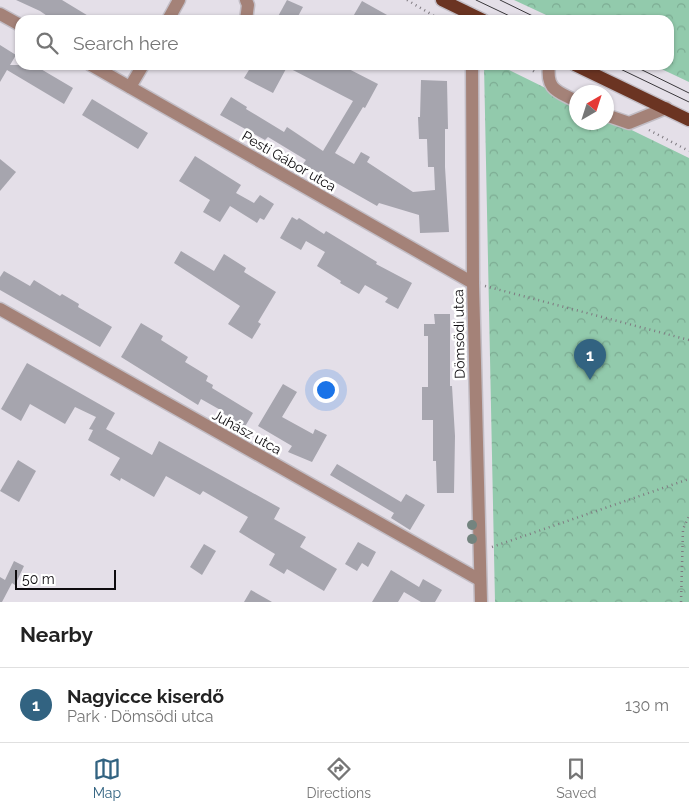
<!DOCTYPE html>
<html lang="en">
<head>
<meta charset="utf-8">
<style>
  :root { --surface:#fff; --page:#f2f2f2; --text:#222; --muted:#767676; --line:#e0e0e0; --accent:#326381 }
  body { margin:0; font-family:Raleway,sans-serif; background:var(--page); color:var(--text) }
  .compass { position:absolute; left:569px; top:85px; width:45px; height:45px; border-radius:50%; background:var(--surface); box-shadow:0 1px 4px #0004; rotate:39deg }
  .scale { position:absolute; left:15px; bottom:12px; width:101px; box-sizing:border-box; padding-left:5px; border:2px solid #0e0c0f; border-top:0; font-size:14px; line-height:18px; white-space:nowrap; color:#0e0c0f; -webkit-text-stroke:4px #fff; paint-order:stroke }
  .you { position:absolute; left:325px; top:389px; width:18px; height:18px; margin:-12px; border:4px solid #fff; border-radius:50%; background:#1a73e8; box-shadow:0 0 0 8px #1a73e833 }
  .badge { display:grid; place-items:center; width:32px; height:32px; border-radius:50%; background:var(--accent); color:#fff; font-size:16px; font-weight:700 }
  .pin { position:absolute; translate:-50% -41px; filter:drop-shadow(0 1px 2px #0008) }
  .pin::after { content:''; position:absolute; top:26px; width:18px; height:15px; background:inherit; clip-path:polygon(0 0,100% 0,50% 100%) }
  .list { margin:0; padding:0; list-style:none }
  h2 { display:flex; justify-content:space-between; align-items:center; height:65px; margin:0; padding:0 20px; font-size:21px }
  h2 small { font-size:16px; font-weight:400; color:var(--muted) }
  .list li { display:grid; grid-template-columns:32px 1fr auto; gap:15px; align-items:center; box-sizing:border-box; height:75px; padding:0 20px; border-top:1px solid var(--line) }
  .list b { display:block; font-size:19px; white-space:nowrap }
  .list p { margin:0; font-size:16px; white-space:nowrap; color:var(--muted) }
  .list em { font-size:16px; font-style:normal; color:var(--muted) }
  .icon { flex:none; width:28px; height:28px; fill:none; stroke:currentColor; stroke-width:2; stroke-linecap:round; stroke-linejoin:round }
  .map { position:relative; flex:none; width:689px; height:602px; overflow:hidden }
  .search { position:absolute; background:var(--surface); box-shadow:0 1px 4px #0004; left:15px; right:15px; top:15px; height:55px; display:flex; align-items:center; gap:12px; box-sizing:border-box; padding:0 18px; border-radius:15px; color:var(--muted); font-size:19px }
  .sheet { height:140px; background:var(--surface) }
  nav { display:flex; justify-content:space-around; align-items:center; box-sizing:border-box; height:70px; border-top:1px solid var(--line); background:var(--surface); font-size:14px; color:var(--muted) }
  nav a { display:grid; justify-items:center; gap:2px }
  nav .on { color:var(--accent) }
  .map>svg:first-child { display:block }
  .park { fill:url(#park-crowns) }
  .building { fill:#a6a5ae }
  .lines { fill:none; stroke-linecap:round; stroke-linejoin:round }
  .minor-casing { stroke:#c2bdc5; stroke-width:15 }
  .major-casing { stroke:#c2bdc5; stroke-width:15 }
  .path { stroke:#7e7a80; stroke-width:2.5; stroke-dasharray:1 4; stroke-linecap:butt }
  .minor { stroke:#a48278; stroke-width:12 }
  .major { stroke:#6b3422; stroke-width:12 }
  .tram { stroke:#3a383c; stroke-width:1 }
  .tree { fill:#73847f }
  .labels { text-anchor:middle; stroke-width:5; stroke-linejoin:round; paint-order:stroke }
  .street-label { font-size:14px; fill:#0e0c0f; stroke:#fff }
</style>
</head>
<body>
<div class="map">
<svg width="689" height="602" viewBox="0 0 689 602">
  <defs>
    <pattern id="park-crowns" width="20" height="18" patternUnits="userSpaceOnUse" patternTransform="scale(1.25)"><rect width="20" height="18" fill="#92caac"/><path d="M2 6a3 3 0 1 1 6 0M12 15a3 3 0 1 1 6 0" fill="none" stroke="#7dac93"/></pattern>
  </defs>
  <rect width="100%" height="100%" fill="#e4dfe8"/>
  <g class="park">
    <polygon points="514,0 689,0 689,82 653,65 669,65 669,20 557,20"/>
    <polygon points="484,65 499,65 576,103 576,122 606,122 607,118 689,158 689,602 495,602"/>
  </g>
  <g class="building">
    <polygon points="16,0 62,0 95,20 53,20 40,11"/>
    <polygon points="287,0 303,7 296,20 276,20"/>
    <polygon points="362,1 396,20 351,20"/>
    <polygon points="0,45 16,55 10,65 34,65 73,88 64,104 7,70 0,82"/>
    <polygon points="252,65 341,65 378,84 365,108 363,107 335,153 354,164 361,152 370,157 367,162 413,192 435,190 434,167 428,167 427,139 419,139 418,117 420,117 421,80 447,81 448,129 445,129 445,167 449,232 420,233 419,215 379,203 377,206 303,164 306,160 268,137 265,140 220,115 231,97 247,107 246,109 284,132 287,127 323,151 353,101 287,67 273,93 244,78"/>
    <polygon points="92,99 148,133 138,149 82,115"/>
    <polygon points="195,156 241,185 236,193 254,203 260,195 274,204 264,220 260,218 257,223 230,206 220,222 203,212 210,200 179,181"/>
    <polygon points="0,159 16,172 0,191"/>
    <polygon points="292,217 297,220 299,218 324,234 326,231 377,262 376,264 412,283 398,309 385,302 388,298 365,285 359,294 340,283 341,281 317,266 325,252 306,241 301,250 280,238"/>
    <polygon points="181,251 214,271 224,254 246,268 244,272 276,292 258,322 261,324 252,339 228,324 240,306 174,263"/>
    <polygon points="4,271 30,286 34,280 60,296 62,294 79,304 78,307 112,327 100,347 0,290 0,277"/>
    <polygon points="434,314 450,314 450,386 452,386 455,436 454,493 437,493 436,461 433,461 433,420 422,420 422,387 428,387 428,336 424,336 424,324 435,324"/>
    <polygon points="141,323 163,336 161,340 188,357 185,362 208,376 206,381 213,385 212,388 253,413 243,430 220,418 224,412 201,399 198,405 121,357"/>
    <polygon points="27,363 115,413 106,429 152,455 159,441 280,508 274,519 306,537 300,547 337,569 324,591 287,569 284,574 269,565 275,554 239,532 248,517 203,491 200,495 166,476 154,497 121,478 120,481 110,475 120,458 88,440 93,430 89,429 96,417 75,407 65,424 30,404 21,421 1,409"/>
    <polygon points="283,384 297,392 282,417 313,434 315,429 327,435 312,462 288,452 292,446 258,426"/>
    <polygon points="18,460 36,471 19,502 0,491"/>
    <polygon points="337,464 401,502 406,494 425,505 410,530 391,518 394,513 330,475"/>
    <polygon points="358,542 376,552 368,567 362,563 357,571 345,564"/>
    <polygon points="204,544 216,551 202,575 190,567"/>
    <polygon points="14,561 24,566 15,585 12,583 2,602 0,602 0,577 5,580"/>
    <polygon points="391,570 419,587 423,579 442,590 435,602 421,602 404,592 398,602 372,602"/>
    <polygon points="251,590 272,602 244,602"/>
  </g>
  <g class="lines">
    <defs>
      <g id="minor">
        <polyline points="0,14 20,25"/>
        <polyline points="168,20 179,0"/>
        <polyline points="246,20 248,5 246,0"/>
        <polyline points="91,65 473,283"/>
        <polyline points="472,65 473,283 481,602"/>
        <path d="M549,65C546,90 557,91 576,101"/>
        <polyline points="130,87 143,65"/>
        <polyline points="606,115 629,123 666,108"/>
        <polyline points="0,309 480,580"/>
      </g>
      <g id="major">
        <polyline points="442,0 483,20"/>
        <polyline points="575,65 689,120"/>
      </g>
    </defs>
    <use href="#minor" class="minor-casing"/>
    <use href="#major" class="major-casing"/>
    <g class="path">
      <polyline points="407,0 441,20"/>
      <polyline points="525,65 536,73"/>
      <polyline points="649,130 689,151"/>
      <polyline points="485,286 689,340"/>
      <polyline points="492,547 689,479"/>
      <polyline points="681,602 683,529 689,516"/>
    </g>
    <use href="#minor" class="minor"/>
    <use href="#major" class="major"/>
    <g class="tram">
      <polyline points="476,0 518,20"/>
      <polyline points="500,0 541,20"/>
      <polyline points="612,65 689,102"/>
      <polyline points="632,65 689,93"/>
    </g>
  </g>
  <g class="tree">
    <circle cx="472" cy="525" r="5"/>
    <circle cx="472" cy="539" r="5"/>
  </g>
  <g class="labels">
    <g class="street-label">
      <text transform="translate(289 161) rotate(30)" y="5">Pesti Gábor utca</text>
      <text transform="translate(459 334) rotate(-91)" y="5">Dömsödi utca</text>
      <text transform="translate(247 432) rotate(29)" y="5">Juhász utca</text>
    </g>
  </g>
</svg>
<svg class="compass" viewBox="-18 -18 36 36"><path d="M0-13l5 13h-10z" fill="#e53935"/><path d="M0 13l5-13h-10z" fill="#767676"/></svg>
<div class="scale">50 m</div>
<div class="you"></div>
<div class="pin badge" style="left:590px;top:380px">1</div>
<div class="search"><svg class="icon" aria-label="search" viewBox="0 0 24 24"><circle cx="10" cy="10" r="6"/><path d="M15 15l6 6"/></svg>Search here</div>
</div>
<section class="sheet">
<h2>Nearby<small></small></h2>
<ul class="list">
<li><span class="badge">1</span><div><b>Nagyicce kiserdő</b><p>Park · Dömsödi utca</p></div><em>130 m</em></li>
</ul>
</section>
<nav>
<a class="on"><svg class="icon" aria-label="map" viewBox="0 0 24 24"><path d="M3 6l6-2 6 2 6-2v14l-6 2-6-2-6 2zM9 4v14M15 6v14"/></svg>Map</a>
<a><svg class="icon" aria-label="directions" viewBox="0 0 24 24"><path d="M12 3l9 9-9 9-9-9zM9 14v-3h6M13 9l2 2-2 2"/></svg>Directions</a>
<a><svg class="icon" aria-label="saved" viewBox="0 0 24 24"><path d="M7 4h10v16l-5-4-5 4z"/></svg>Saved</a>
</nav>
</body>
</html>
